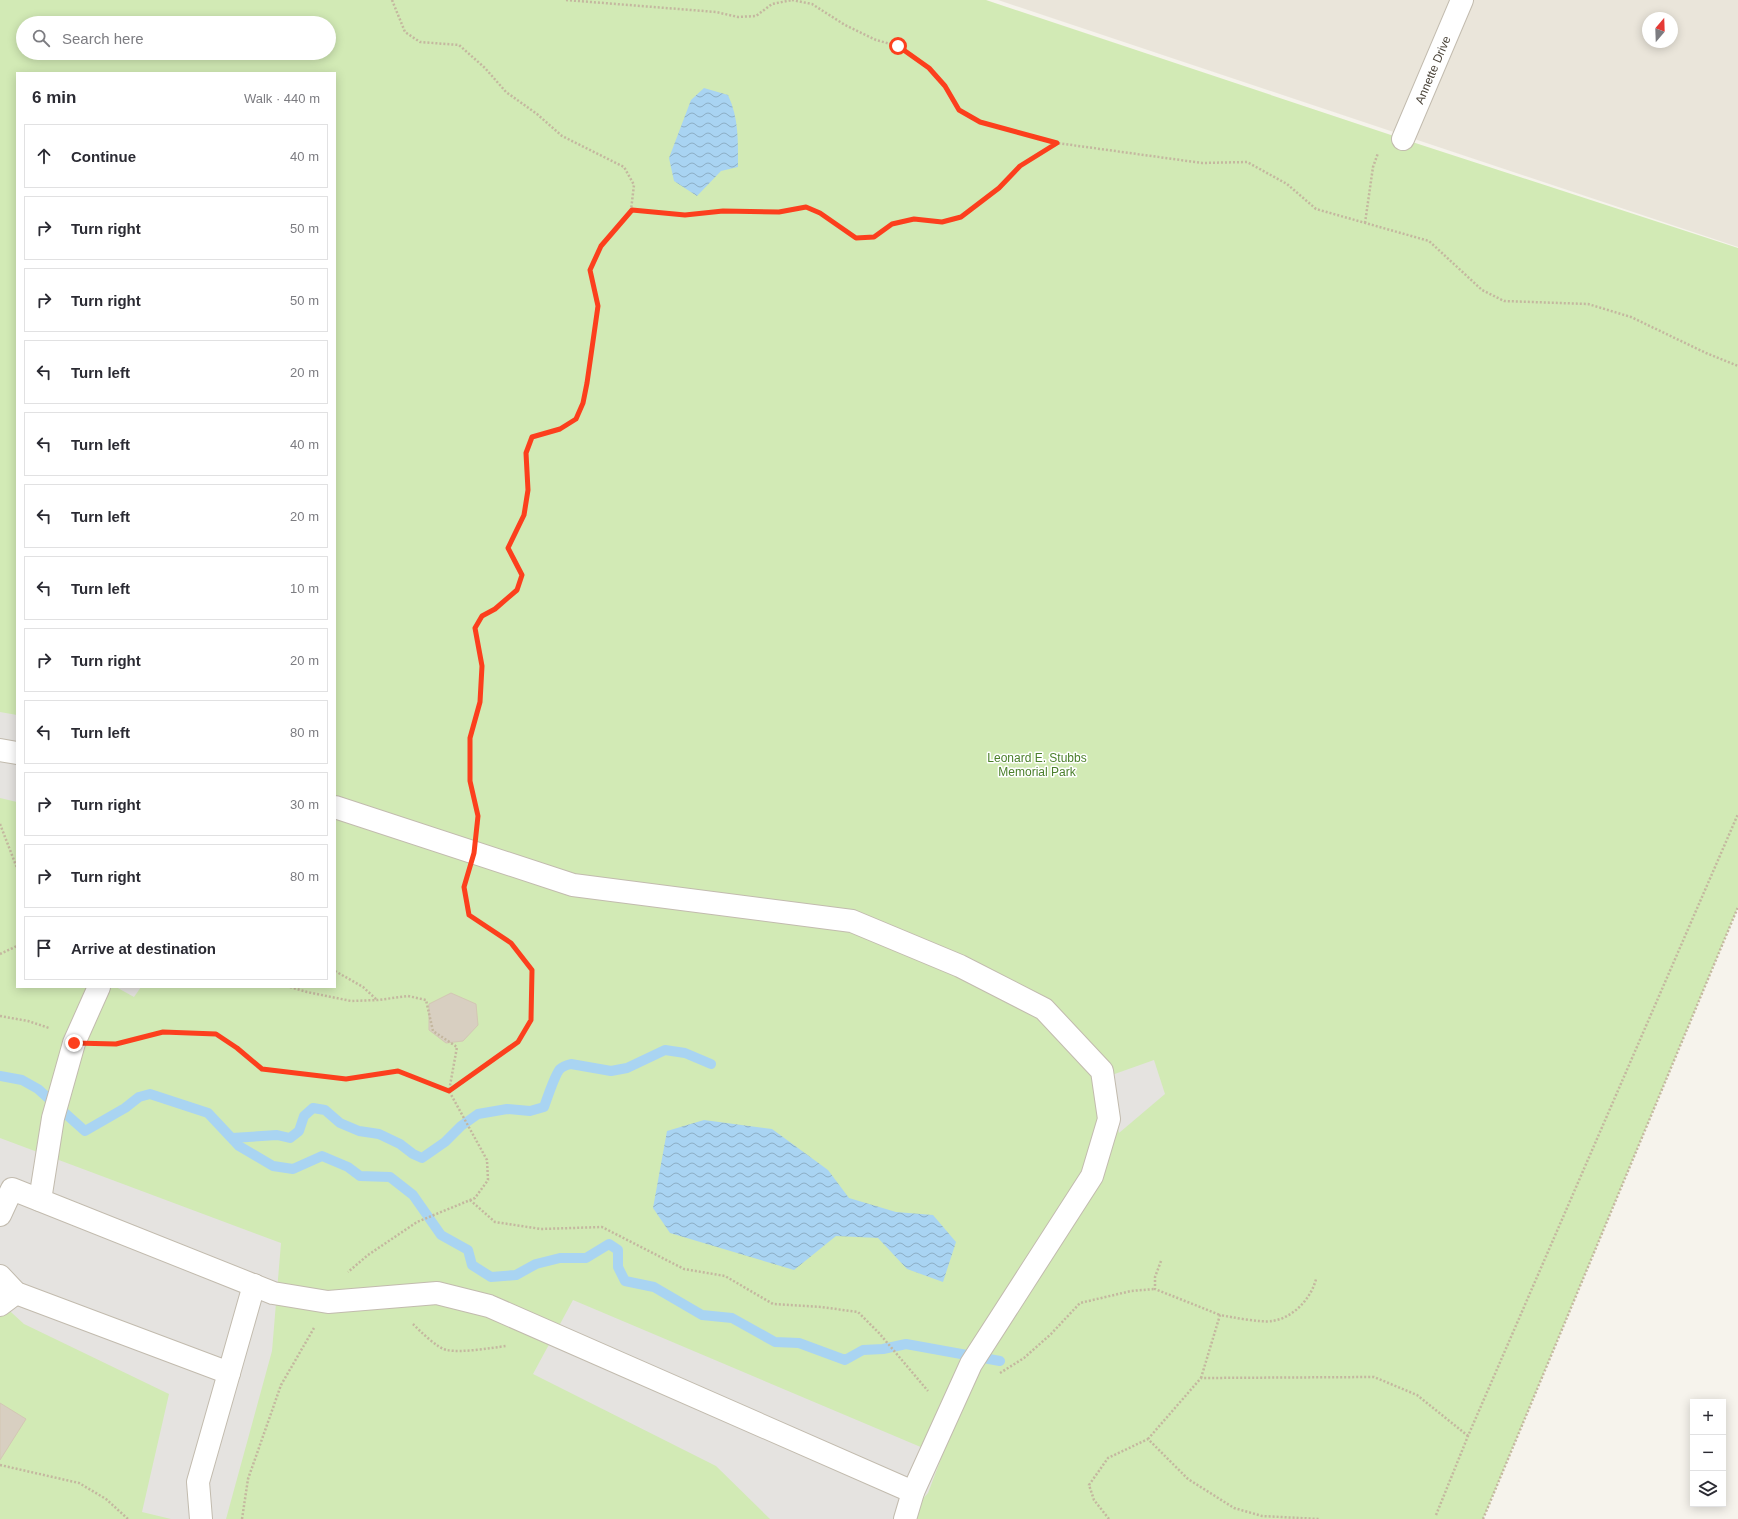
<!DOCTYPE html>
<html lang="en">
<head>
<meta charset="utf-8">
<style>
  :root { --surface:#fff; --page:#f7f7f7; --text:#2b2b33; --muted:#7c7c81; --line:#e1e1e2 }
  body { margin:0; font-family:Helvetica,sans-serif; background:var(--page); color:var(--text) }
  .controls { position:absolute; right:12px; bottom:12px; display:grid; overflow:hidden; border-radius:0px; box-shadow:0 2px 10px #0003 }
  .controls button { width:36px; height:36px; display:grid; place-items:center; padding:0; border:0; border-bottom:1px solid var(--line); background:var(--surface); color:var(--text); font:20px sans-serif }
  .compass { position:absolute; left:1642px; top:12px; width:36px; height:36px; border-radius:50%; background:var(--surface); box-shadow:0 2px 10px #0003; rotate:19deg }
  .stop { position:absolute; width:12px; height:12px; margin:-9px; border:3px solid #fc3f1d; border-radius:50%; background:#fff }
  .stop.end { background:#fc3f1d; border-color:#fff; box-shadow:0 1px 4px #0008 }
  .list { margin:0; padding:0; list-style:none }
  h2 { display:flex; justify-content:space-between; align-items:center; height:52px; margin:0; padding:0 16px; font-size:17px }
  h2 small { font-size:13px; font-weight:400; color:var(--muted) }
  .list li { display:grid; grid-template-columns:26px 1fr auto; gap:12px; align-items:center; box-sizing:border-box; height:64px; margin:0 8px 8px; padding:0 8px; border:1px solid var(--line); border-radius:0px }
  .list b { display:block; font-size:15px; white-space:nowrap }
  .list em { font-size:13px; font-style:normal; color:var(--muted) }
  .icon { flex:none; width:22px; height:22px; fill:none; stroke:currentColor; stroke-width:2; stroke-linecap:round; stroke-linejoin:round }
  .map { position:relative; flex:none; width:1738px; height:1519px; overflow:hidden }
  .search { position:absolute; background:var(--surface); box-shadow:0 2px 10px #0003; left:16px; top:16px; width:320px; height:44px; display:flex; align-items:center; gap:10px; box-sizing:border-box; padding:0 14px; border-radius:22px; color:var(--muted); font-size:15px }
  .panel { position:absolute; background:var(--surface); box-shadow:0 2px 10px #0003; left:16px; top:72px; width:320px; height:916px; border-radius:0px }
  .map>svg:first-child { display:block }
  .residential { fill:#eae5da; fill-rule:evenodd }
  .park { fill:#d2eab5; fill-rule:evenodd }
  .parking { fill:#e5e3e0 }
  .water { fill:url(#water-waves) }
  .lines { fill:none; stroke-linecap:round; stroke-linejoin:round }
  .stream { stroke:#a9d4f2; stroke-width:10 }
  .building { fill:#d8cfc1; stroke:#d3c7b4 }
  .minor-casing { stroke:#c2bbae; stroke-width:24 }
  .path { stroke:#c4b79f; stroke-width:2.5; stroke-dasharray:2 2; stroke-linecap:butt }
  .minor { stroke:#fff; stroke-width:22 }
  .route { stroke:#fc3f1d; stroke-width:5 }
  .labels { text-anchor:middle; stroke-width:3; stroke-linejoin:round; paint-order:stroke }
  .street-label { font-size:12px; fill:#4b4439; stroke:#fff }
  .park-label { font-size:12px; fill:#4a7f2a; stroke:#fff }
</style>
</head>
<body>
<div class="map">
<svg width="1738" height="1519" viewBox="0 0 1738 1519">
  <defs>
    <pattern id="water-waves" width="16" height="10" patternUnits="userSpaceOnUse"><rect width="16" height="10" fill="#a9d4f2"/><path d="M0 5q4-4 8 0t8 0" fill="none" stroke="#8caec5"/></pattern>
  </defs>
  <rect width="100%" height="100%" fill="#f6f3ec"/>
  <path class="residential" d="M998,0H1738V247ZM1648,18H1672V42H1648Z"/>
  <path class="park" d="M0,0H986L1403,139L1738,248V907L1483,1519H0ZM23,23H329V53H23ZM17,73H335V987H17Z"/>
  <g class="parking">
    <polygon points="0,712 17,715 17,802 0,798"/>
    <polygon points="116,987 141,987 134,997"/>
    <polygon points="1154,1060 1165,1094 1119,1133 1109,1076"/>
    <polygon points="0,1138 281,1243 272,1351 226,1519 171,1519 142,1512 169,1394 24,1324 0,1302"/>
    <polygon points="573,1300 942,1456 928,1493 905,1519 770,1519 716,1466 533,1374"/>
  </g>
  <g class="water">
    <path d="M704,88L728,95C739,118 738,142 738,167L721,171L697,196L674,181L669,158L691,100Z"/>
    <polygon points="704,1120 772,1129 828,1170 849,1198 896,1212 933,1215 956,1242 943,1282 907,1269 878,1238 836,1236 794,1270 670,1233 653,1208 667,1131"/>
  </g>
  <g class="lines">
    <g class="stream">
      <polyline points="0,1076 22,1080 38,1089 85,1131 125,1108 139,1097 150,1094 208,1113 239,1146 273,1166 293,1169 322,1156 348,1167 360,1176 390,1177 413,1195 441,1235 468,1250 472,1265 491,1277 516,1275 536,1264 560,1258 586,1258 609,1244 618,1250 618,1267 625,1281 654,1287 702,1315 732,1318 775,1342 799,1343 845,1360 863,1350 883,1349 906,1344 1000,1361"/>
      <path d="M232,1138L277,1135L290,1138L299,1131L304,1116L313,1108L325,1110L340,1123L359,1131L379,1134L400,1144L413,1154L422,1158L445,1142L461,1126L478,1114L507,1109L530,1111L544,1107C547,1099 555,1074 560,1069C563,1066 567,1065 571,1064L611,1071L627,1068L665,1050L685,1053L711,1064"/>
    </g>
  </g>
  <g class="building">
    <polygon points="451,993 476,1004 478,1025 463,1041 446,1043 429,1030 429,1004"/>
    <polygon points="0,1403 26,1419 0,1460"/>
  </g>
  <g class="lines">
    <defs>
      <g id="minor">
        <polyline points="1403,139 1462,0"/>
        <polyline points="0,750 17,753"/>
        <polyline points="335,807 573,885 852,921 960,966 1044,1009 1102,1071 1109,1119 1092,1176 971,1364 913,1492 905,1519"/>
        <polyline points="40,1200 53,1118 74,1043 99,987"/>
        <polyline points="0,1215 12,1189 273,1293 328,1302 437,1293 489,1306 913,1492"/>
        <polyline points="0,1276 16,1293 229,1373"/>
        <polyline points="0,1305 16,1293"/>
        <polyline points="201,1519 198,1482 254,1285"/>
      </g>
    </defs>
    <use href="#minor" class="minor-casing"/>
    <g class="path">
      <polyline points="392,0 405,32 420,42 459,45 485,68 506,92 537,114 562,136 624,167 634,185 631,210 685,215 723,211 779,212 806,207 820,213 856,238 874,237 892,224 914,219 942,223 961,217 999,188 1020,166 1057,143"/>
      <polyline points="566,0 716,12 738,17 756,16 772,4 792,0"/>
      <polyline points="792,0 812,4 845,25 876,40 898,46 929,68 945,86 959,110 980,122 1057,143 1202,163 1247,162 1287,184 1316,209 1429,241 1482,290 1504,301 1588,304 1631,317 1706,353 1738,366"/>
      <polyline points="1365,223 1373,167 1378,153"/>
      <polyline points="0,824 17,868"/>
      <polyline points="478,825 478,816 470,781 470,738 480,702 482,666 475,628 482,616 495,609 517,590 522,575 508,548 524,515 528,490 526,453 532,437 560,429 576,419 583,403 587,383 597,306 590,270 601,246 631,210"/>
      <polyline points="0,954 17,946"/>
      <polyline points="335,971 363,987 377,1000"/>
      <polyline points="290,987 307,992 351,1001 378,1000 408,996 426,1000 433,1031 457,1047 449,1091"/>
      <polyline points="0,1016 28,1021 49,1028"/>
      <polyline points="104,1044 116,1044 163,1032 216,1034 237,1048 263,1069 346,1079 398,1071 449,1091 487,1160 488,1180 475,1198 417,1222 368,1255 348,1272"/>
      <polyline points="449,1091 518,1042 531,1020 532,969 511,943 469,915 464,887 467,878"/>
      <polyline points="470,1200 495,1222 541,1229 602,1227 684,1269 725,1276 773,1304 821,1307 858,1312 879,1333 928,1391"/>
      <polyline points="1161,1261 1155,1277 1155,1289 1220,1315"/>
      <path d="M413,1324C420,1331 438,1349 447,1350C462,1353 491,1348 506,1346"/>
      <polyline points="1000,1373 1024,1358 1051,1334 1080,1303 1131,1291 1155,1289"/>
      <path d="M1201,1378L1220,1315C1231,1317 1261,1323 1272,1321C1293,1318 1311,1299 1316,1279"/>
      <polyline points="1148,1439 1201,1378 1374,1377 1417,1395 1468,1436"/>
      <polyline points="0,1465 79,1483 106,1499 128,1519"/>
      <polyline points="1436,1515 1468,1436 1738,814"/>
      <polyline points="242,1519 248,1479 281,1385 314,1328"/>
      <polyline points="1109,1519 1094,1500 1089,1485 1108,1458 1148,1439 1188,1479 1234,1508 1262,1516 1319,1519"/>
      <polyline points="1483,1519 1738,907"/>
    </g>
    <use href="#minor" class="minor"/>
  </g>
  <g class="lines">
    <polyline class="route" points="74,1043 116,1044 163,1032 216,1034 237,1048 262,1069 346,1079 398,1071 449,1091 518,1042 531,1020 532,970 511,943 469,915 464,887 474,853 478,816 470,781 470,738 480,702 482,666 475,628 482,616 495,609 517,590 522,575 508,548 524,515 528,490 526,453 532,437 560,429 576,419 583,403 587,383 598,306 590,270 601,246 632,210 685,215 723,211 779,212 806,207 820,213 856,238 874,237 892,224 914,219 942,222 961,217 999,188 1020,166 1057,143 980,122 959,110 945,86 929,68 898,46"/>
  </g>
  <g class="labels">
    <g class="street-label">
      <text transform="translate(1433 70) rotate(-67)" y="4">Annette Drive</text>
    </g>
    <g class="park-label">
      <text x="1037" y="762">Leonard E. Stubbs<tspan x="1037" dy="14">Memorial Park</tspan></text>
    </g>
  </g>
</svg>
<div class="controls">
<button>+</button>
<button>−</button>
<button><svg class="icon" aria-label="layers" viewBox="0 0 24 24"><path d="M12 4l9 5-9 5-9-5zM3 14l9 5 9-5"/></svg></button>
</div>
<svg class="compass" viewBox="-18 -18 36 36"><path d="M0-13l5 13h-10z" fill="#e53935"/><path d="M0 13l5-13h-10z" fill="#7c7c81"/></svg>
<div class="stop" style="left:898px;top:46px"></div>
<div class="stop end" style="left:74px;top:1043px"></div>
<div class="search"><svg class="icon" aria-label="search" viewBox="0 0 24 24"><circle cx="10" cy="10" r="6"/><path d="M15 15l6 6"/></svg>Search here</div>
<section class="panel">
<h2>6 min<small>Walk · 440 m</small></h2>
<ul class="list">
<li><svg class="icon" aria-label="ahead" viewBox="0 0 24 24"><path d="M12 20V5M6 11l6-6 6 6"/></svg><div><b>Continue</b></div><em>40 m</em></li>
<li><svg class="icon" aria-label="right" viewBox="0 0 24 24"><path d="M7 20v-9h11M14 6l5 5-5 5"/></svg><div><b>Turn right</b></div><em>50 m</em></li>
<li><svg class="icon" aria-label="right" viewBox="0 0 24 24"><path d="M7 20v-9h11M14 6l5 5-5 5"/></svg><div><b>Turn right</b></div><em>50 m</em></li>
<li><svg class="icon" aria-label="left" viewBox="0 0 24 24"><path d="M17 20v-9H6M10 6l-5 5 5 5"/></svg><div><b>Turn left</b></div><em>20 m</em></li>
<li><svg class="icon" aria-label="left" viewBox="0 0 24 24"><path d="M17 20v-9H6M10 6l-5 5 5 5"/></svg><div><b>Turn left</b></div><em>40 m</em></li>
<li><svg class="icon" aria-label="left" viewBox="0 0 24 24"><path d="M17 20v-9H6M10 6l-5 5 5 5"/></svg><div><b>Turn left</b></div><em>20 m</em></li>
<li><svg class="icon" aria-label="left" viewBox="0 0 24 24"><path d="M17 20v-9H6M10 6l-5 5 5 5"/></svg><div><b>Turn left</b></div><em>10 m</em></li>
<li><svg class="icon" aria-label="right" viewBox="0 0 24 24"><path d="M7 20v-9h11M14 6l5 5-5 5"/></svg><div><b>Turn right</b></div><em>20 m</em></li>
<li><svg class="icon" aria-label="left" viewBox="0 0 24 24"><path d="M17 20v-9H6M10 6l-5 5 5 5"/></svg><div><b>Turn left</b></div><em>80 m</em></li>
<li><svg class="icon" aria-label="right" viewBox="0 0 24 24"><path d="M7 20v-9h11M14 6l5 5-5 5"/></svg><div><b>Turn right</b></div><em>30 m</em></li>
<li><svg class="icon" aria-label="right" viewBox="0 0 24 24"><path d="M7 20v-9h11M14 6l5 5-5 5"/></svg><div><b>Turn right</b></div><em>80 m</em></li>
<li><svg class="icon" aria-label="arrive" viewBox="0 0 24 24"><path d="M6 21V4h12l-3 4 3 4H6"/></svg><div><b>Arrive at destination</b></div></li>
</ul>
</section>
</div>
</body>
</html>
